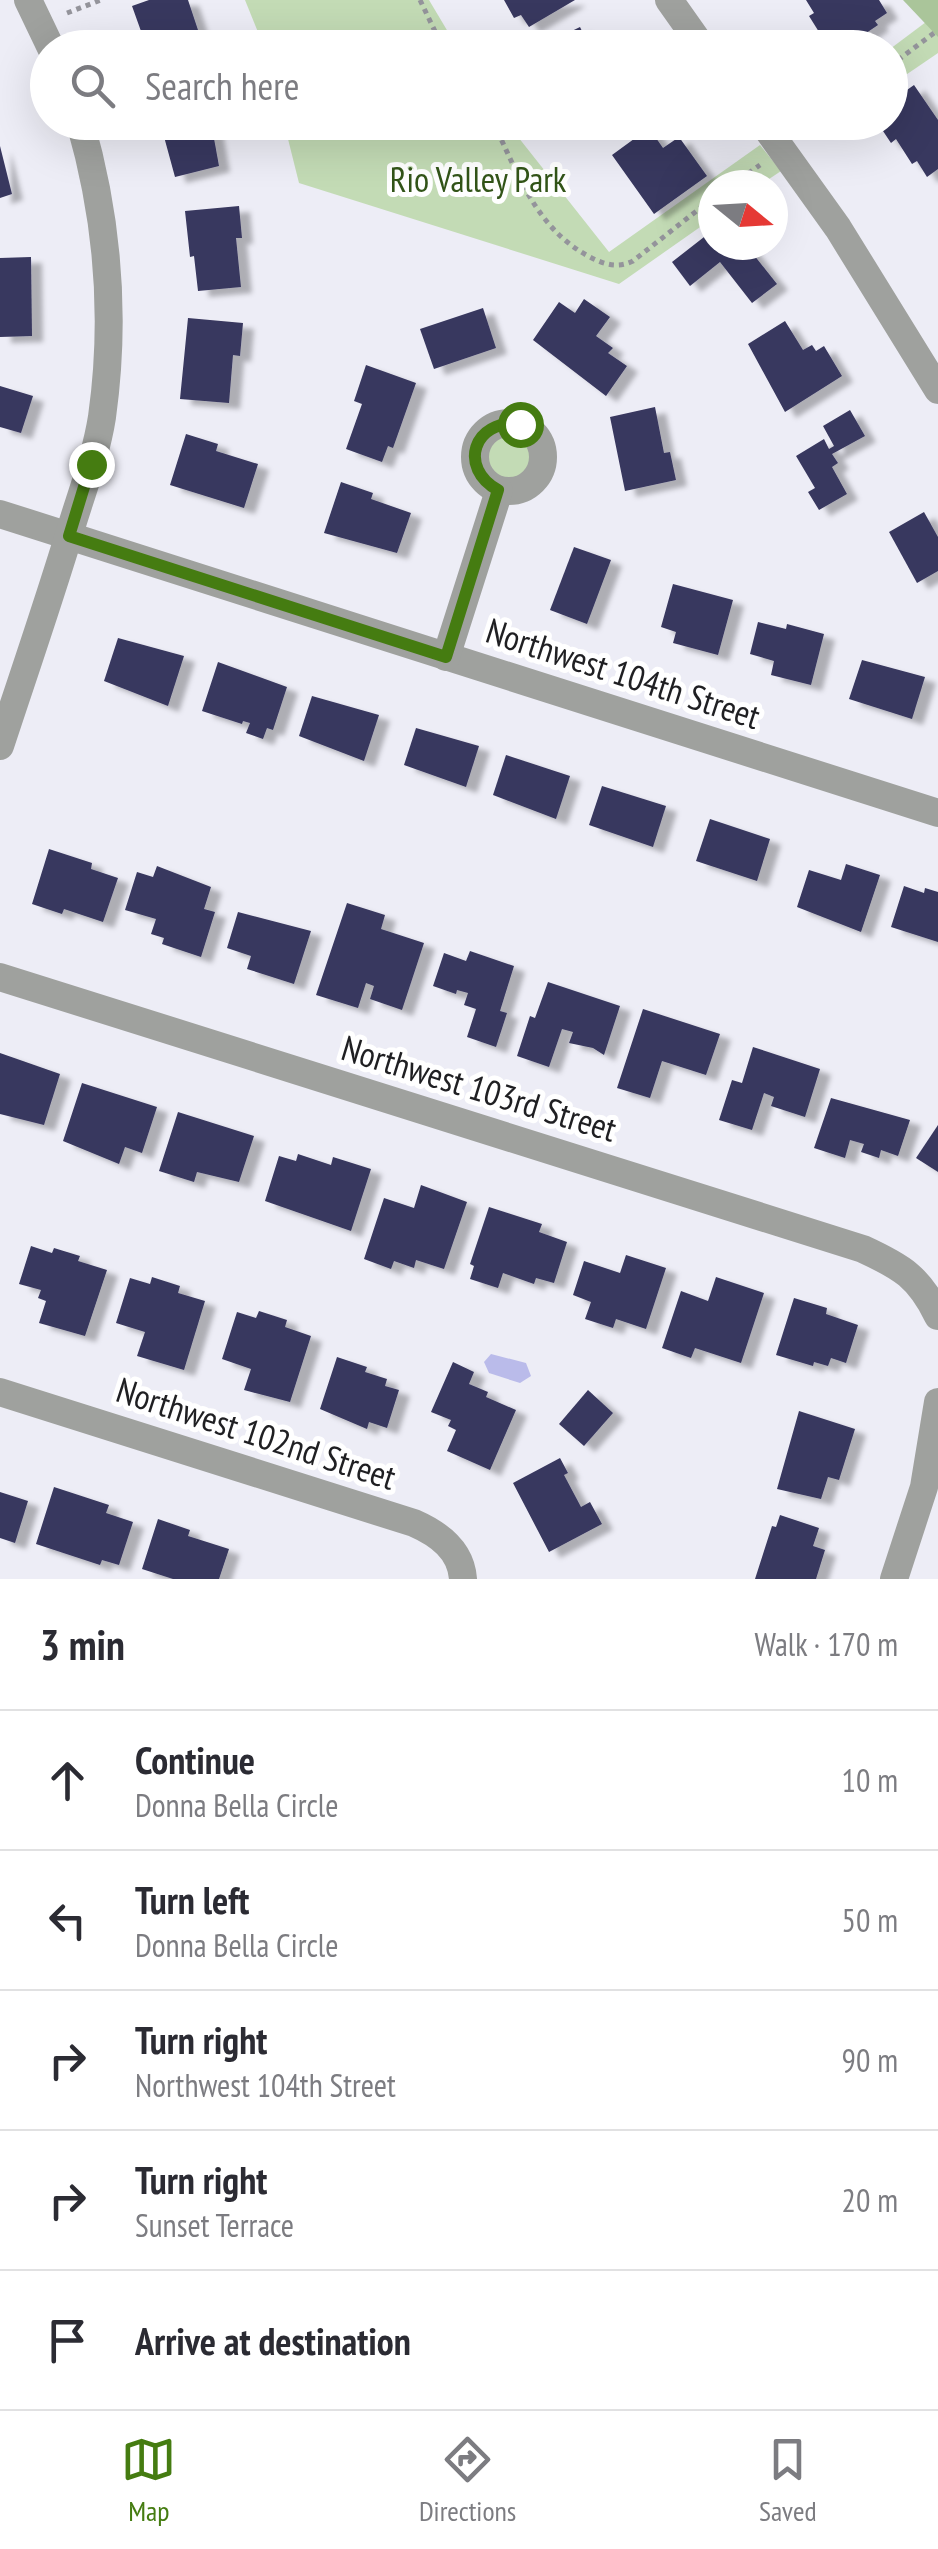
<!DOCTYPE html>
<html lang="en">
<head>
<meta charset="utf-8">
<style>
  :root { --surface:#fff; --page:#f2f2f3; --text:#2b2b33; --muted:#7c7c81; --line:#e1e1e2; --accent:#457c11 }
  body { margin:0; font-family:"PT Sans Narrow",sans-serif; background:var(--page); color:var(--text) }
  .compass { position:absolute; left:698px; top:170px; width:90px; height:90px; border-radius:50%; background:var(--surface); box-shadow:0 10px 40px #0002; rotate:108deg }
  .stop { position:absolute; width:30px; height:30px; margin:-22px; border:8px solid #457c11; border-radius:50%; background:#fff }
  .stop.end { background:#457c11; border-color:#fff; box-shadow:0 2px 10px #0008 }
  .list { margin:0; padding:0; list-style:none }
  h2 { display:flex; justify-content:space-between; align-items:center; height:130px; margin:0; padding:0 40px; font-size:42px }
  h2 small { font-size:32px; font-weight:400; color:var(--muted) }
  .list li { display:grid; grid-template-columns:65px 1fr auto; gap:30px; align-items:center; box-sizing:border-box; height:140px; padding:0 40px; border-top:2px solid var(--line) }
  .list b { display:block; font-size:38px; white-space:nowrap }
  .list p { margin:0; font-size:32px; white-space:nowrap; color:var(--muted) }
  .list em { font-size:32px; font-style:normal; color:var(--muted) }
  .icon { flex:none; width:55px; height:55px; fill:none; stroke:currentColor; stroke-width:2; stroke-linecap:round; stroke-linejoin:round }
  .map { position:relative; flex:none; width:938px; height:1579px; overflow:hidden }
  .search { position:absolute; background:var(--surface); box-shadow:0 10px 40px #0002; left:30px; right:30px; top:30px; height:110px; display:flex; align-items:center; gap:25px; box-sizing:border-box; padding:0 35px; border-radius:55px; color:var(--muted); font-size:38px }
  .sheet { height:830px; background:var(--surface) }
  nav { display:flex; justify-content:space-around; align-items:center; box-sizing:border-box; height:140px; border-top:2px solid var(--line); background:var(--surface); font-size:28px; color:var(--muted) }
  nav a { display:grid; justify-items:center; gap:5px }
  nav .on { color:var(--accent) }
  .map>svg:first-child { display:block }
  .green { fill:#c3dbb5 }
  .forest { fill:#aac59a }
  .water { fill:#babbea }
  .building { fill:#38375e; filter:url(#shadow) }
  .lines { fill:none; stroke-linecap:round; stroke-linejoin:round }
  .path { stroke:#94949b; stroke-width:5; stroke-dasharray:5 5; stroke-linecap:butt }
  .minor { stroke:#9fa19e; stroke-width:28 }
  .route { stroke:#457c11; stroke-width:12 }
  .labels { text-anchor:middle; stroke-width:10; stroke-linejoin:round; paint-order:stroke }
  .park-label { font-size:35px; fill:#325418; stroke:#fff }
  .street-label { font-size:35px; fill:#1f1f22; stroke:#fff }
</style>
</head>
<body>
<div class="map">
<svg width="938" height="1579" viewBox="0 0 938 1579">
  <defs>
    <filter id="shadow"><feDropShadow dx="11" dy="6" stdDeviation="2.5" flood-color="#0004"/></filter>
  </defs>
  <rect width="100%" height="100%" fill="#ededf6"/>
  <g class="green">
    <polygon points="245,0 429,0 457,47 264,47"/>
    <polygon points="938,13 938,53 891,85 890,49"/>
    <polygon points="284,123 507,123 609,252 760,145 781,171 760,185 713,185 713,218 619,284 299,183"/>
    <circle cx="509" cy="457" r="23"/>
  </g>
  <polygon class="forest" points="903,0 938,0 938,37"/>
  <polygon class="water" points="491,1354 526,1363 531,1376 520,1383 489,1373 484,1362"/>
  <g class="building">
    <polygon points="149,0 188,0 200,36 194,38 197,48 147,48 132,6"/>
    <polygon points="504,0 575,0 529,27 521,15 514,18"/>
    <polygon points="806,0 879,0 887,13 875,21 878,25 844,48 829,48 809,16 814,13"/>
    <polygon points="580,27 590,48 537,48"/>
    <polygon points="914,85 938,120 938,169 927,177 917,161 912,164 896,139 891,143 877,122 890,122 890,102"/>
    <polygon points="160,122 211,122 219,166 175,177"/>
    <polygon points="649,128 663,148 679,137 707,176 654,214 612,155"/>
    <polygon points="0,146 12,194 0,198"/>
    <polygon points="239,206 242,238 236,238 241,287 198,291 194,256 190,257 185,211"/>
    <polygon points="713,230 713,245 746,245 777,284 752,303 720,262 690,286 672,262"/>
    <polygon points="31,257 32,336 0,337 0,258"/>
    <polygon points="584,299 610,317 596,336 613,348 608,353 627,366 606,396 533,340 559,302 575,313"/>
    <polygon points="483,308 496,348 434,369 420,329"/>
    <polygon points="188,318 243,323 240,356 233,355 229,403 180,399"/>
    <polygon points="785,321 803,350 812,345 816,351 824,346 842,376 785,412 748,344"/>
    <polygon points="366,365 416,383 393,448 388,446 382,462 346,449 362,404 354,401"/>
    <polygon points="0,386 33,396 21,433 0,427"/>
    <polygon points="655,407 664,453 670,452 676,480 625,491 610,417"/>
    <polygon points="850,410 865,436 832,454 838,463 832,467 847,494 819,510 808,492 815,488 796,456 824,439 829,449 834,446 823,426"/>
    <polygon points="186,434 218,444 216,451 258,464 244,508 170,485"/>
    <polygon points="341,482 373,493 371,499 411,513 397,553 324,533"/>
    <polygon points="924,512 938,537 938,571 917,583 889,532"/>
    <polygon points="574,547 611,560 587,624 550,610"/>
    <polygon points="673,584 733,600 718,655 673,643 676,632 661,627"/>
    <polygon points="758,622 786,629 787,624 824,634 811,685 771,675 774,661 750,654"/>
    <polygon points="118,638 184,656 168,706 104,681"/>
    <polygon points="862,660 925,677 912,719 849,699"/>
    <polygon points="218,662 287,687 273,730 267,728 263,739 246,733 250,723 243,721 242,724 202,711"/>
    <polygon points="312,696 379,715 364,761 299,736"/>
    <polygon points="416,728 479,746 466,787 404,765"/>
    <polygon points="506,755 570,776 556,819 493,795"/>
    <polygon points="602,786 666,806 653,847 589,825"/>
    <polygon points="710,819 770,839 757,881 696,861"/>
    <polygon points="49,849 92,863 91,869 118,878 103,922 64,909 62,914 32,904"/>
    <polygon points="846,864 880,875 861,932 797,907 809,870 841,880"/>
    <polygon points="157,866 211,887 204,909 215,912 201,957 162,944 164,938 151,934 156,919 125,910 137,872 153,877"/>
    <polygon points="904,886 924,893 925,888 938,892 938,942 891,927"/>
    <polygon points="347,903 385,915 381,929 424,943 402,1010 370,999 374,986 366,983 358,1008 316,995"/>
    <polygon points="238,912 311,931 294,984 247,969 251,956 227,948"/>
    <polygon points="470,951 514,966 500,1011 507,1013 496,1047 467,1037 476,1009 464,1005 468,993 457,990 456,994 433,986 444,953 466,961"/>
    <polygon points="548,982 620,1006 604,1055 593,1048 569,1043 573,1032 562,1029 549,1067 517,1056 530,1016 535,1018"/>
    <polygon points="643,1009 720,1034 706,1075 662,1061 650,1098 617,1088"/>
    <polygon points="753,1047 820,1069 805,1117 771,1106 774,1097 764,1093 752,1130 719,1120 732,1080 742,1083"/>
    <polygon points="0,1053 60,1074 44,1125 0,1114"/>
    <polygon points="82,1083 157,1107 142,1153 125,1147 119,1164 63,1141"/>
    <polygon points="831,1098 910,1120 898,1156 881,1150 879,1158 861,1152 864,1144 850,1140 845,1158 814,1148"/>
    <polygon points="178,1112 254,1136 239,1182 197,1172 194,1182 159,1171"/>
    <polygon points="938,1125 938,1172 916,1158"/>
    <polygon points="298,1154 331,1165 333,1157 371,1169 351,1231 265,1201 279,1156 296,1161"/>
    <polygon points="421,1185 467,1202 444,1269 416,1260 414,1268 394,1261 391,1269 364,1259 384,1198 414,1208"/>
    <polygon points="489,1207 542,1224 539,1232 567,1242 554,1283 536,1278 534,1284 503,1273 498,1288 470,1279 474,1266 470,1264"/>
    <polygon points="31,1246 52,1253 54,1248 80,1256 78,1261 107,1270 85,1336 39,1323 46,1301 38,1298 41,1290 19,1284"/>
    <polygon points="626,1255 666,1268 646,1329 616,1319 613,1328 585,1319 591,1302 573,1295 584,1261 620,1273"/>
    <polygon points="152,1277 180,1286 178,1293 205,1301 184,1370 137,1356 145,1332 116,1323 130,1278 150,1284"/>
    <polygon points="716,1277 764,1293 741,1363 695,1348 691,1358 662,1348 681,1291 708,1301"/>
    <polygon points="794,1298 827,1308 826,1314 858,1325 846,1363 831,1358 828,1366 814,1362 813,1366 776,1355"/>
    <polygon points="259,1311 287,1320 285,1327 311,1336 290,1402 244,1390 251,1369 222,1359 237,1312 256,1318"/>
    <polygon points="337,1357 367,1367 365,1372 387,1379 385,1386 399,1390 387,1428 369,1422 367,1429 320,1409"/>
    <polygon points="453,1362 474,1372 469,1384 488,1392 486,1397 516,1410 490,1470 447,1451 456,1430 448,1426 451,1420 431,1412"/>
    <polygon points="588,1390 613,1413 584,1446 559,1424"/>
    <polygon points="799,1411 855,1429 839,1480 828,1477 821,1499 777,1489"/>
    <polygon points="560,1458 568,1473 564,1475 581,1507 590,1502 602,1524 549,1552 513,1483"/>
    <polygon points="54,1487 109,1505 106,1513 133,1522 119,1565 102,1560 100,1565 36,1544"/>
    <polygon points="0,1492 28,1501 15,1543 0,1538"/>
    <polygon points="780,1515 819,1528 813,1546 825,1550 816,1579 755,1579 772,1526 776,1527"/>
    <polygon points="158,1519 190,1530 188,1536 229,1549 219,1579 173,1579 142,1569"/>
  </g>
  <g class="lines">
    <g class="path">
      <polyline points="420,0 443,48"/>
      <polyline points="67,13 101,0"/>
      <polyline points="403,43 406,48"/>
      <polyline points="890,66 938,30"/>
      <path d="M493,122C518,173 535,227 588,256C603,264 617,269 633,261L713,198"/>
      <polyline points="732,185 760,165"/>
    </g>
    <g class="minor">
      <polyline points="28,0 51,48"/>
      <polyline points="669,0 703,48"/>
      <polyline points="762,122 838,228 938,390"/>
      <circle cx="509" cy="457" r="34"/>
      <polyline points="0,514 938,813"/>
      <polyline points="446,657 499,491"/>
      <path d="M0,746C24,673 49,601 71,528C82,492 96,455 102,417C116,317 108,219 80,122"/>
      <path d="M0,977L863,1249C902,1267 919,1277 938,1316"/>
      <path d="M0,1392L414,1523C439,1534 461,1550 463,1579"/>
      <polyline points="894,1579 924,1487 938,1402"/>
    </g>
  </g>
  <g class="lines">
    <path class="route" d="M91,464L69,536L446,657L498,490C458,468 473,419 520,424"/>
  </g>
  <g class="labels">
    <g class="park-label">
      <text x="478" y="192">Rio Valley Park</text>
    </g>
    <g class="street-label">
      <text transform="translate(623 674) rotate(18)" y="12">Northwest 104th Street</text>
      <text transform="translate(479 1089) rotate(17)" y="12">Northwest 103rd Street</text>
      <text transform="translate(256 1434) rotate(18)" y="12">Northwest 102nd Street</text>
    </g>
  </g>
</svg>
<svg class="compass" viewBox="-18 -18 36 36"><path d="M0-13l5 13h-10z" fill="#e53935"/><path d="M0 13l5-13h-10z" fill="#7c7c81"/></svg>
<div class="stop" style="left:520px;top:424px"></div>
<div class="stop end" style="left:91px;top:464px"></div>
<div class="search"><svg class="icon" aria-label="search" viewBox="0 0 24 24"><circle cx="10" cy="10" r="6"/><path d="M15 15l6 6"/></svg>Search here</div>
</div>
<section class="sheet">
<h2>3 min<small>Walk · 170 m</small></h2>
<ul class="list">
<li><svg class="icon" aria-label="ahead" viewBox="0 0 24 24"><path d="M12 20V5M6 11l6-6 6 6"/></svg><div><b>Continue</b><p>Donna Bella Circle</p></div><em>10 m</em></li>
<li><svg class="icon" aria-label="left" viewBox="0 0 24 24"><path d="M17 20v-9H6M10 6l-5 5 5 5"/></svg><div><b>Turn left</b><p>Donna Bella Circle</p></div><em>50 m</em></li>
<li><svg class="icon" aria-label="right" viewBox="0 0 24 24"><path d="M7 20v-9h11M14 6l5 5-5 5"/></svg><div><b>Turn right</b><p>Northwest 104th Street</p></div><em>90 m</em></li>
<li><svg class="icon" aria-label="right" viewBox="0 0 24 24"><path d="M7 20v-9h11M14 6l5 5-5 5"/></svg><div><b>Turn right</b><p>Sunset Terrace</p></div><em>20 m</em></li>
<li><svg class="icon" aria-label="arrive" viewBox="0 0 24 24"><path d="M6 21V4h12l-3 4 3 4H6"/></svg><div><b>Arrive at destination</b></div></li>
</ul>
</section>
<nav>
<a class="on"><svg class="icon" aria-label="map" viewBox="0 0 24 24"><path d="M3 6l6-2 6 2 6-2v14l-6 2-6-2-6 2zM9 4v14M15 6v14"/></svg>Map</a>
<a><svg class="icon" aria-label="directions" viewBox="0 0 24 24"><path d="M12 3l9 9-9 9-9-9zM9 14v-3h6M13 9l2 2-2 2"/></svg>Directions</a>
<a><svg class="icon" aria-label="saved" viewBox="0 0 24 24"><path d="M7 4h10v16l-5-4-5 4z"/></svg>Saved</a>
</nav>
</body>
</html>
